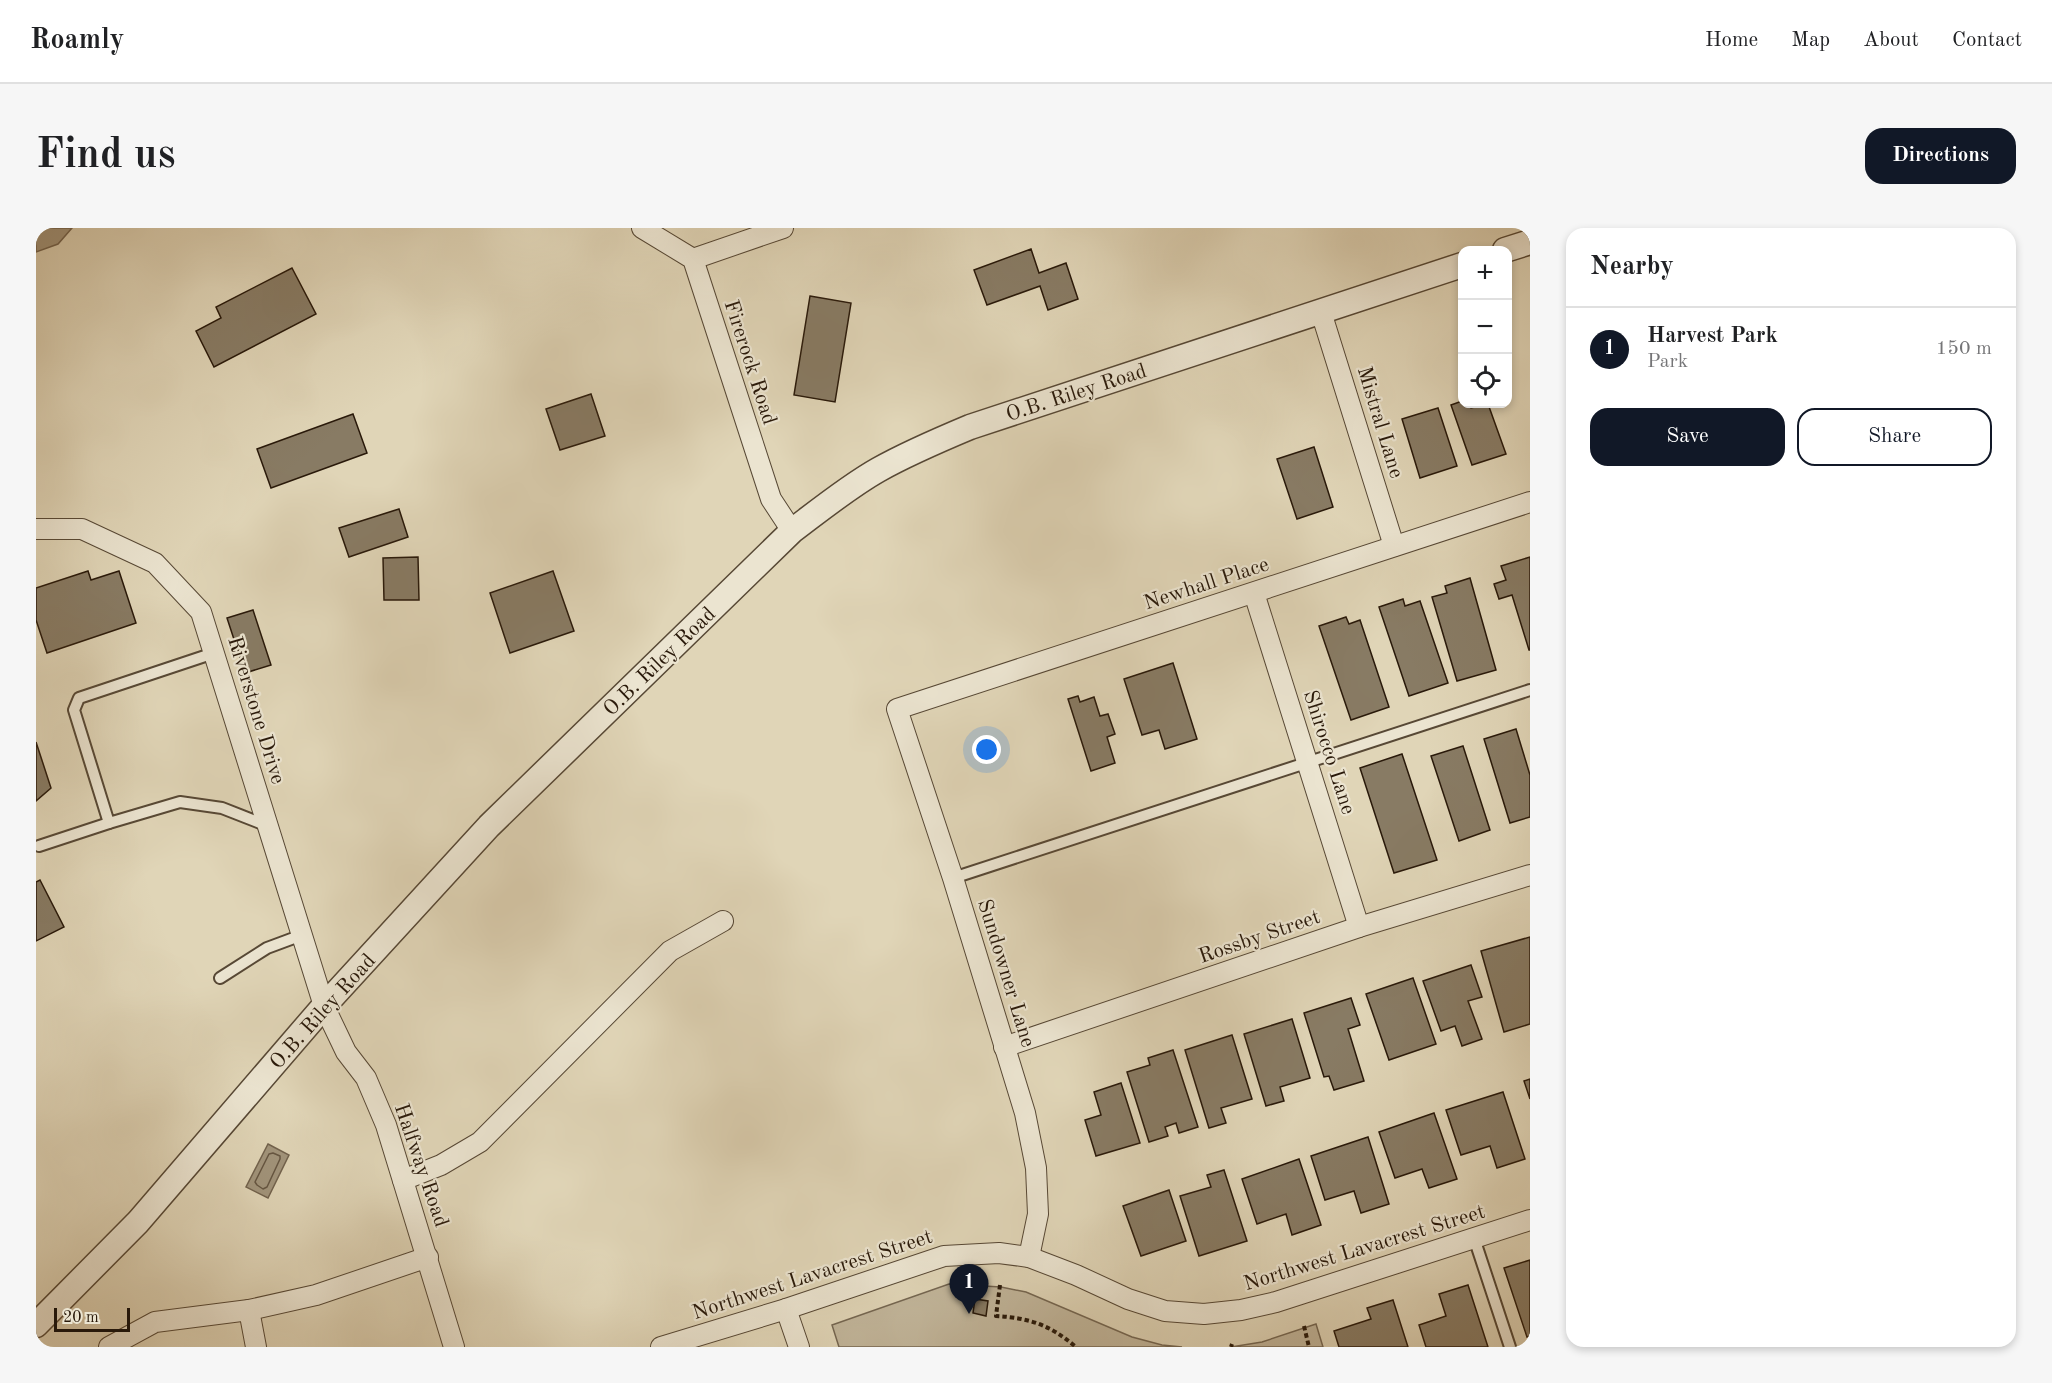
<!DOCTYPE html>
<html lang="en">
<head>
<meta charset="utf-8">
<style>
  :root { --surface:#fff; --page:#f6f6f6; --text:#202124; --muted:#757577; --line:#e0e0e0; --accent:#111827 }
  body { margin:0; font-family:"Old Standard TT",serif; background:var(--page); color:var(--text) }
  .controls { position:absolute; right:18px; top:18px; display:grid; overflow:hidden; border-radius:12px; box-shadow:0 3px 9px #0003 }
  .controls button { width:54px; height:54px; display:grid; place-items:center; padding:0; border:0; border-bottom:2px solid var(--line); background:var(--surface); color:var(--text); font:30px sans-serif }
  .scale { position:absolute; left:18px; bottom:15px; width:76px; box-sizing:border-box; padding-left:6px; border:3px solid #29190a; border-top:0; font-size:16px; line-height:21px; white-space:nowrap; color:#29190a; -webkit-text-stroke:4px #ebe4d0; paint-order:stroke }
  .you { position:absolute; left:951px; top:522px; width:21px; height:21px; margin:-15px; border:4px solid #fff; border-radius:50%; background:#1a73e8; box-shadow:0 0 0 9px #1a73e833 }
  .badge { display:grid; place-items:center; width:39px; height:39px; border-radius:50%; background:var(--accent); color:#fff; font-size:20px; font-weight:700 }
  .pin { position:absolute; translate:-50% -50px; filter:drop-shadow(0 2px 3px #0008) }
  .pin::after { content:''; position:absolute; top:32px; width:21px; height:18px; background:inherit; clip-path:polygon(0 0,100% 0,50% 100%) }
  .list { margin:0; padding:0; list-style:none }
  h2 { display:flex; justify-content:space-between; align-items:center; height:78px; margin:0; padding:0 24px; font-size:26px }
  h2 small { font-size:20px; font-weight:400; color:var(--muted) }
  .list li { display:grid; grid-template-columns:39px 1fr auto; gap:18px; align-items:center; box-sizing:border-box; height:84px; padding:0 24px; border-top:2px solid var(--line) }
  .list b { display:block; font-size:22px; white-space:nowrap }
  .list p { margin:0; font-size:20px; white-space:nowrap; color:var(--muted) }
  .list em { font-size:20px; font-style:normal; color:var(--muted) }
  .actions { display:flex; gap:12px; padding:18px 24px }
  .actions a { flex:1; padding:14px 0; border:2px solid var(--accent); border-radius:18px; text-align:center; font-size:21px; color:var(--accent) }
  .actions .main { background:var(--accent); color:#fff }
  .icon { flex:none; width:33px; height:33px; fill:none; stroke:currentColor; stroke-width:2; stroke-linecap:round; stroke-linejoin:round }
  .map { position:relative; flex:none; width:1494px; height:1119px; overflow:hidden; border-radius:18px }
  header { display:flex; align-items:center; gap:36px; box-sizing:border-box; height:84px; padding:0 30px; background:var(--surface); border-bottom:2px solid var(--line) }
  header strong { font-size:28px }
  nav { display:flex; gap:33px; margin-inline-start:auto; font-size:21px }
  .intro { display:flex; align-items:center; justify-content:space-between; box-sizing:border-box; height:144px; padding:0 36px }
  h1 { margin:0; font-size:42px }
  .button { padding:15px 27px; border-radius:18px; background:var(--accent); color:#fff; font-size:21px; font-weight:700 }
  main { display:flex; gap:36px; padding:0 36px }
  aside { flex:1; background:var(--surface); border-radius:18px; box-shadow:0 3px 9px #0003 }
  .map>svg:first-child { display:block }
  .green { fill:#c1b59a; stroke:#756752; stroke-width:1.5 }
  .water { fill:#a2957c; stroke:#72634e; stroke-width:1.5 }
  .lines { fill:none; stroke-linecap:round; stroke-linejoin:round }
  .shore { stroke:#665743; stroke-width:1.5 }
  .building { fill:#887b64; stroke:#29190a; stroke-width:1.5 }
  .service-casing { stroke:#574835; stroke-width:14 }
  .minor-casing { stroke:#574835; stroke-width:22 }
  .tertiary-casing { stroke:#574835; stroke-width:27 }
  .path { stroke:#29190a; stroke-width:4; stroke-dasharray:4.5 3; stroke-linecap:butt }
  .service { stroke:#ebe4d0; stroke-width:10 }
  .minor { stroke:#ebe4d0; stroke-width:20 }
  .tertiary { stroke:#ebe4d0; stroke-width:24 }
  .labels { text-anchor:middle; stroke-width:4.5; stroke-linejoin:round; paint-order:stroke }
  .street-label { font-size:21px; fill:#29190a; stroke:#ebe4d0 }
</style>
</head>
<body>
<header>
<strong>Roamly</strong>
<nav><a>Home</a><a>Map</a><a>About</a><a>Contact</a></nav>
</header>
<div class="intro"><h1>Find us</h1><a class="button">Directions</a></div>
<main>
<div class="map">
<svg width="1494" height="1119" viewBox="0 0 1494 1119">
  <rect width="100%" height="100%" fill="#e0d5b7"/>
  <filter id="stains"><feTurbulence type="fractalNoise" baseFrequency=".00333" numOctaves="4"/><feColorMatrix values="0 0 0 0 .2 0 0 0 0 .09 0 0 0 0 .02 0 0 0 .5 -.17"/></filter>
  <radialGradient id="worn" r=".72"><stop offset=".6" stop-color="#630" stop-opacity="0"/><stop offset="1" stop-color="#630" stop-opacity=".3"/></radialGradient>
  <g class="green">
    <polygon points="913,1056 965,1059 990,1064 1096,1109 1126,1117 1146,1119 803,1119 796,1097"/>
    <polygon points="1280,1096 1287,1119 1195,1119 1226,1114"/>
  </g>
  <g class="water">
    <polygon points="0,0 36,0 22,16 0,24"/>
    <polygon points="232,916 253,927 232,970 210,959"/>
  </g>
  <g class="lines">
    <polygon class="shore" points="237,925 244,928 244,931 231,959 227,961 221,957 219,954 233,926"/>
  </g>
  <g class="building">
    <polygon points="995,21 1003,45 1030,35 1042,71 1012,82 1004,58 951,77 938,42"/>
    <polygon points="256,40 280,86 178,139 160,103 185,90 180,79"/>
    <polygon points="774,68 815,75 799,174 758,167"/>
    <polygon points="555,166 569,208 524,222 510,181"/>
    <polygon points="1426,173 1426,176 1433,176 1435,180 1452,176 1470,226 1436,237 1415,177"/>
    <polygon points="1402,180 1421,238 1384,250 1366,191"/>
    <polygon points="317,186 331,225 235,260 221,221"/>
    <polygon points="1278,219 1297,279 1261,291 1241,231"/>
    <polygon points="363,281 372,309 313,329 303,300"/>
    <polygon points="382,329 383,372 348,372 347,330"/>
    <polygon points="1494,329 1494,422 1493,422 1476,367 1463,371 1458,356 1470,352 1465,338"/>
    <polygon points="52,343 55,352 83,343 100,395 11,425 0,392 0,360"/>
    <polygon points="517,343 538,403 474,425 454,365"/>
    <polygon points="1434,350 1460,442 1421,453 1396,369 1411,365 1409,358"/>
    <polygon points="1367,371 1369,378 1384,373 1412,455 1373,468 1343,379"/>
    <polygon points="217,382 235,437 209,445 191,390"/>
    <polygon points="1310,389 1313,396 1324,392 1353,479 1315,492 1283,398"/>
    <polygon points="1137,435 1161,511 1129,521 1123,502 1106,507 1088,451"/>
    <polygon points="1042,468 1044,474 1058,469 1064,488 1072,486 1079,506 1071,509 1079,535 1055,543 1032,471"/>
    <polygon points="1480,501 1494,547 1494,589 1474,595 1448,511"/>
    <polygon points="0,514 15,560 0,573"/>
    <polygon points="1427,518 1454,602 1423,613 1395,528"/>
    <polygon points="1366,526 1401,632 1358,645 1324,540"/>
    <polygon points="4,652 28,699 0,713 0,654"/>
    <polygon points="1494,709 1494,796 1468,804 1445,723"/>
    <polygon points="1435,737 1446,769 1432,773 1446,811 1426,818 1419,798 1405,803 1387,753"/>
    <polygon points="1377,750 1400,816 1353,832 1330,766"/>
    <polygon points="1315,770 1324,797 1312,801 1328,853 1298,862 1293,848 1288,849 1268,785"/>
    <polygon points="1256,791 1274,850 1244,859 1248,873 1230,878 1208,806"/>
    <polygon points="1196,807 1216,871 1185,880 1190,895 1173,900 1149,822"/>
    <polygon points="1137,822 1162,899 1143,905 1140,895 1129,899 1132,908 1113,914 1091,844 1114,837 1112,830"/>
    <polygon points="1494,851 1494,871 1488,853"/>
    <polygon points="1085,855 1104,915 1060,928 1049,892 1065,887 1058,864"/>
    <polygon points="1467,864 1489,931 1461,940 1454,918 1425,927 1410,882"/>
    <polygon points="1398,885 1421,951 1393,960 1386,941 1359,950 1343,904"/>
    <polygon points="1332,909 1353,976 1325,985 1318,963 1289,972 1275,928"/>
    <polygon points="1263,931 1285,997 1256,1007 1250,986 1221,996 1206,951"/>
    <polygon points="1188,942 1211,1013 1163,1028 1144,968 1175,959 1171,947"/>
    <polygon points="1133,962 1150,1013 1105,1028 1087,978"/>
    <polygon points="1494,1032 1494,1108 1491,1109 1468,1040"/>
    <polygon points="1432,1057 1452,1119 1390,1119 1383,1097 1410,1088 1403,1066"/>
    <polygon points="939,1071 952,1073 950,1088 937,1085"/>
    <polygon points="1357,1072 1372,1119 1303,1119 1298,1103 1335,1091 1331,1080"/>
  </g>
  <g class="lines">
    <defs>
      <g id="service">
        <polyline points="178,425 43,470 38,482 73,595 144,574 186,580 232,598"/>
        <polyline points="3,618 73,595"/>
        <polyline points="917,650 1494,462"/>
        <polyline points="184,750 231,720 266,707"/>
        <polyline points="1438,1010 1474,1119"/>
      </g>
      <g id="minor">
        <polyline points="606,0 657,31 735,271 756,303"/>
        <polyline points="657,31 747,0"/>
        <polyline points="1285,84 1358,318"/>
        <polyline points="0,301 46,301 119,335 165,384 288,778 310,824 330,850 350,897 418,1119"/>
        <polyline points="1218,365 1323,699"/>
        <polyline points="968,819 1323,699 1494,647"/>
        <polyline points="367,952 405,937 444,914 634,723 687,693"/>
        <polyline points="993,1029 1002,986 1000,940 989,885 917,650 861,481 1494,274"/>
        <polyline points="750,1081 763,1119"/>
        <polyline points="213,1082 220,1119"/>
        <polyline points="73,1119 119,1094 213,1082 280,1067 392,1029"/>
        <polyline points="625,1119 750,1081 908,1028 963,1025 993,1029 1040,1047 1092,1071 1129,1083 1168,1086 1205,1082 1240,1074 1494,992"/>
      </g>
      <g id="tertiary">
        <polyline points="1469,22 1494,14"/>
        <path d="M0,1097L102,994L288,778L453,598L756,303C784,282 812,259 842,242C872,225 903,212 934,199L1426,37"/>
      </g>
    </defs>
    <use href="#service" class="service-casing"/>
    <use href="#minor" class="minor-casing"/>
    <use href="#tertiary" class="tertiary-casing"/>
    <g class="path">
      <path d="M964,1057L960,1088C994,1090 1014,1097 1040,1119"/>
      <polyline points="1268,1098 1273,1119"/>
      <polyline points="1195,1119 1196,1116"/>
    </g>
    <use href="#service" class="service"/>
    <use href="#minor" class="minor"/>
    <use href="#tertiary" class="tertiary"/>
  </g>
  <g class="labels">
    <g class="street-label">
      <text transform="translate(715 134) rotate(72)" y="7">Firerock Road</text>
      <text transform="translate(1040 164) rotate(-18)" y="7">O.B. Riley Road</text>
      <text transform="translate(1345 194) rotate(73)" y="7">Mistral Lane</text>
      <text transform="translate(1170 355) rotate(-18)" y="7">Newhall Place</text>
      <text transform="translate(623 433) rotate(-44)" y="7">O.B. Riley Road</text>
      <text transform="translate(221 482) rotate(73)" y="7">Riverstone Drive</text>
      <text transform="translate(1294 524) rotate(72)" y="7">Shirocco Lane</text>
      <text transform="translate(1223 708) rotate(-19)" y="7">Rossby Street</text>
      <text transform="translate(971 745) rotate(73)" y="7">Sundowner Lane</text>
      <text transform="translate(286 783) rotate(-48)" y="7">O.B. Riley Road</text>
      <text transform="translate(386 937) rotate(71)" y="7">Halfway Road</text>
      <text transform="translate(1328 1019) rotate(-17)" y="7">Northwest Lavacrest Street</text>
      <text transform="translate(776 1046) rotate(-18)" y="7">Northwest Lavacrest Street</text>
    </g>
  </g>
  <rect width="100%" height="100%" filter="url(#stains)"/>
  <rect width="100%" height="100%" fill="url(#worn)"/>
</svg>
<div class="controls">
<button>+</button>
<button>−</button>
<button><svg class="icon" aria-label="locate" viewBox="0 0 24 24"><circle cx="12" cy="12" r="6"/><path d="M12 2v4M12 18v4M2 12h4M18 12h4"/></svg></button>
</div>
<div class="scale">20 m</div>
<div class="you"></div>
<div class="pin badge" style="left:933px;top:1086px">1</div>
</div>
<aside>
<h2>Nearby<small></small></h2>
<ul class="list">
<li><span class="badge">1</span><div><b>Harvest Park</b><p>Park</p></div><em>150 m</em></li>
</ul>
<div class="actions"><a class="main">Save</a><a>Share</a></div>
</aside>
</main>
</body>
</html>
